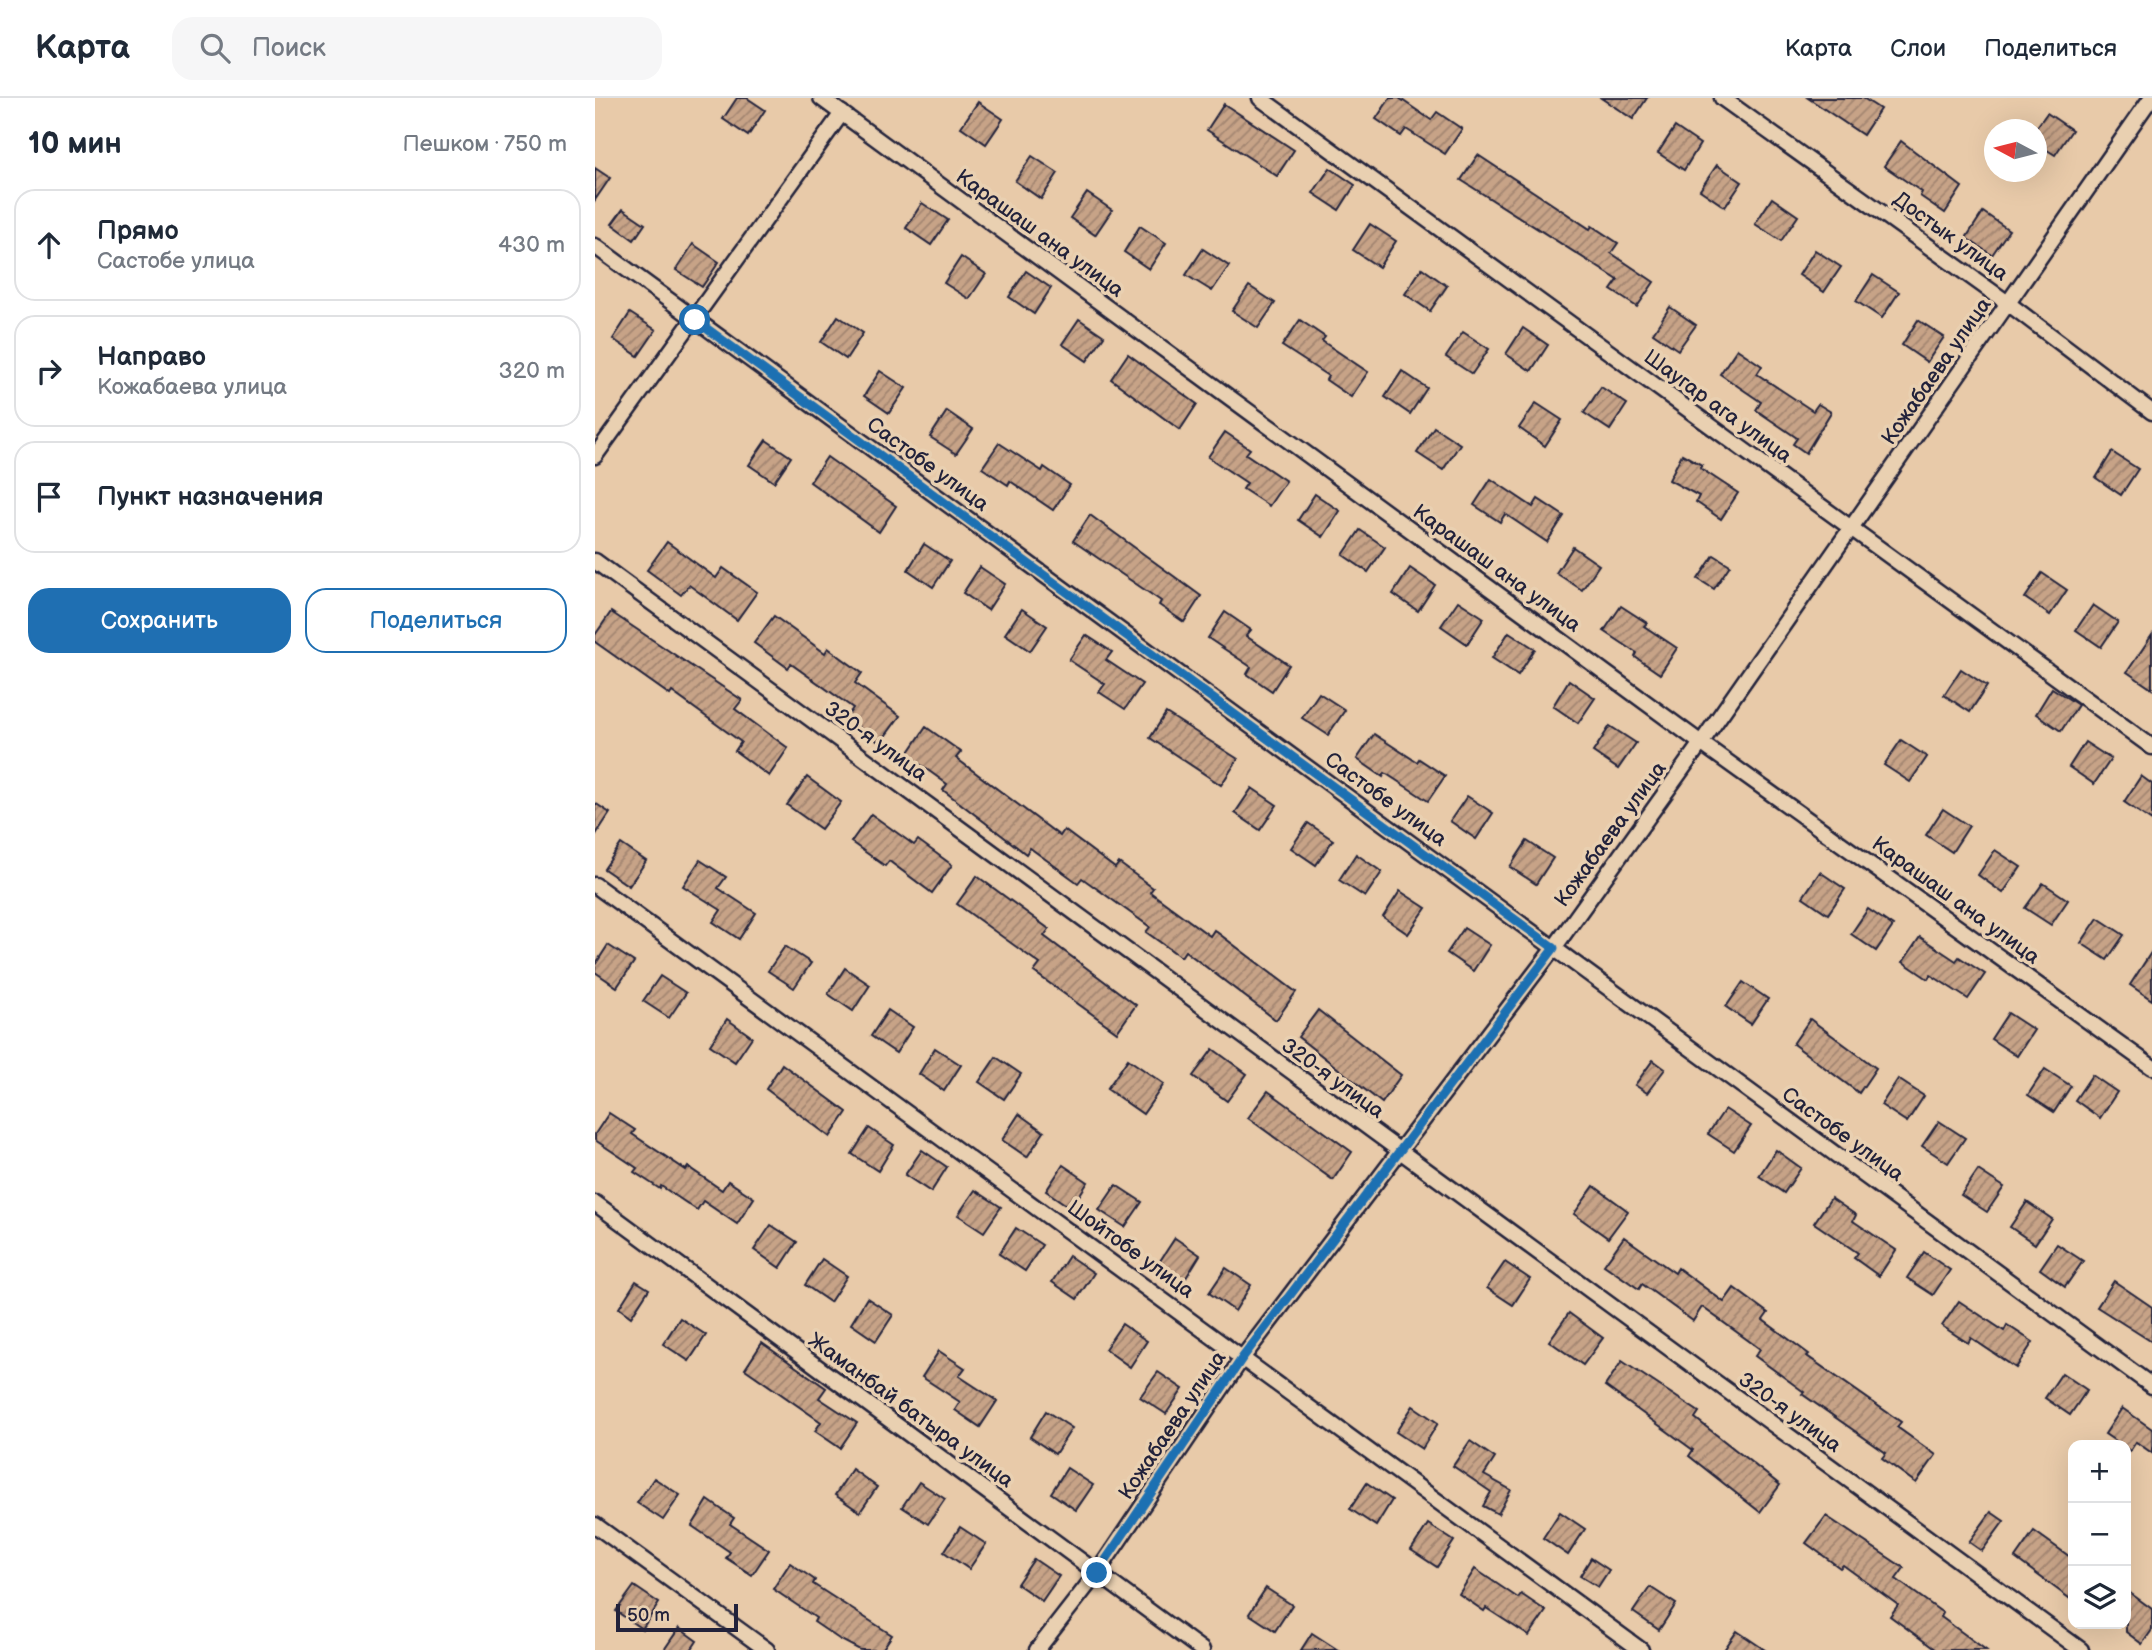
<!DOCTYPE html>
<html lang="ru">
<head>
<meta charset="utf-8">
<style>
  :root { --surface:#fff; --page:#f6f6f7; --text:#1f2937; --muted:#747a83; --line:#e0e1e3; --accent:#1f6fb2 }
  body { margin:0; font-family:"Balsamiq Sans",sans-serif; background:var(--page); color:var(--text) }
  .controls { position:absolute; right:21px; bottom:21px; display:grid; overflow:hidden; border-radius:14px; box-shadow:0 7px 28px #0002 }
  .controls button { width:63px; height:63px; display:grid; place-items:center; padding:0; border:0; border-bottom:2px solid var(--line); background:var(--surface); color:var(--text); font:35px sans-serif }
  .compass { position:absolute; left:1389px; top:21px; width:63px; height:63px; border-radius:50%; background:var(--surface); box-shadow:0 7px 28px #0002; rotate:277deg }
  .scale { position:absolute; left:21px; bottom:18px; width:122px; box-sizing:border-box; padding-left:7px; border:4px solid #22223b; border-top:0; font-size:19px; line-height:24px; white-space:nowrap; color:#22223b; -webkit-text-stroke:5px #e9d0b1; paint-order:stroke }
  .stop { position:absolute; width:21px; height:21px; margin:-16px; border:5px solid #1f6fb2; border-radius:50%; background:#fff }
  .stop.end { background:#1f6fb2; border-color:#fff; box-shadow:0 2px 7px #0008 }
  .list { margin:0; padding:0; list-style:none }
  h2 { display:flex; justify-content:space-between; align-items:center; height:91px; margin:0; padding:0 28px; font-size:30px }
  h2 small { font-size:23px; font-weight:400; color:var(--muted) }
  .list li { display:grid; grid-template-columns:46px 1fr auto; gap:21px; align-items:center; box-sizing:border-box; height:112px; margin:0 14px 14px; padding:0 14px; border:2px solid var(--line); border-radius:21px }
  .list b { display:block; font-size:26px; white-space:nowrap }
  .list p { margin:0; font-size:23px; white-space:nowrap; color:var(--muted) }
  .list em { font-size:23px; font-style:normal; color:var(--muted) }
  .actions { display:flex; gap:14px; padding:21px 28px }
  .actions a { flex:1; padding:16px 0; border:2px solid var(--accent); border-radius:21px; text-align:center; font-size:24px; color:var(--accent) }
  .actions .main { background:var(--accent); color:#fff }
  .icon { flex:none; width:38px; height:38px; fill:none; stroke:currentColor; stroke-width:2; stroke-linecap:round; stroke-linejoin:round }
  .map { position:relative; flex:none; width:1557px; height:1552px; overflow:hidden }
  header { display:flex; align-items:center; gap:42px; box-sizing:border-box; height:98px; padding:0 35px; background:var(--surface); border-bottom:2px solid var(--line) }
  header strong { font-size:33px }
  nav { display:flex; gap:38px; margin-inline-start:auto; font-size:24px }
  .search { width:490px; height:63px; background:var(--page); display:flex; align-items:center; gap:18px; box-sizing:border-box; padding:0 24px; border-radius:21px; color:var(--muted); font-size:26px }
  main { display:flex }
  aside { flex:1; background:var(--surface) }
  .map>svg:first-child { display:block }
  .building { fill:url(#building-hatch); stroke:#22223b; stroke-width:2 }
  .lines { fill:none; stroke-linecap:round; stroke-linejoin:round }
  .street-casing { stroke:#22223b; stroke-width:19 }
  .street { stroke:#e9d0b1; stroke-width:14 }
  .route { stroke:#1f6fb2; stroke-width:9 }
  .labels { text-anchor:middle; stroke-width:7; stroke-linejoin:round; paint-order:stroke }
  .street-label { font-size:21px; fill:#22223b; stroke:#e9d0b1 }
</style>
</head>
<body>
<header>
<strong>Карта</strong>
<div class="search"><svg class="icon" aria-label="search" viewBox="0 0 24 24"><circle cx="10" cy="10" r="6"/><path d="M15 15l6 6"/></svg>Поиск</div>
<nav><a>Карта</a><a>Слои</a><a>Поделиться</a></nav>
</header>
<main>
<aside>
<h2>10 мин<small>Пешком · 750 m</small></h2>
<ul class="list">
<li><svg class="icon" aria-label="ahead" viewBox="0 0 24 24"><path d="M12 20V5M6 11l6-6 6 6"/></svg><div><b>Прямо</b><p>Састобе улица</p></div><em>430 m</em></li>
<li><svg class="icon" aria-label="right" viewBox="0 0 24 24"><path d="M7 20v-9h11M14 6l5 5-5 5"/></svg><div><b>Направо</b><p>Кожабаева улица</p></div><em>320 m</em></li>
<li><svg class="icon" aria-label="arrive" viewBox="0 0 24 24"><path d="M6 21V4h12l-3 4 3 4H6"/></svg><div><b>Пункт назначения</b></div></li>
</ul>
<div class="actions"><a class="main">Сохранить</a><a>Поделиться</a></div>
</aside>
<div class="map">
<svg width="1557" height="1552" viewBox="0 0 1557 1552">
  <defs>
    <pattern id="building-hatch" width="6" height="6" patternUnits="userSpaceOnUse" patternTransform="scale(1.75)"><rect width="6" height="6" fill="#c7a387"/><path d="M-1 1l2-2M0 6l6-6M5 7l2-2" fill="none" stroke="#a18470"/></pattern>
  </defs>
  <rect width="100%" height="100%" fill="#e8caa9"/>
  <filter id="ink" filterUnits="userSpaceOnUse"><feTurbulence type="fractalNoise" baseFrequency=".0143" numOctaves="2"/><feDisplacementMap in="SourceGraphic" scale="14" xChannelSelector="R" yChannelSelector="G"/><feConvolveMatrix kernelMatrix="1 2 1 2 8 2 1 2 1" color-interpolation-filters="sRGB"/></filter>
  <g filter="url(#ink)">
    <g class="building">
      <polygon points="142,0 152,0 170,12 153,38 128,21"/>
      <polygon points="795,0 804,0 836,22 842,14 867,31 850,56 811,31 806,38 781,21"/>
      <polygon points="1006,0 1052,0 1038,21"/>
      <polygon points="1213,0 1268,0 1285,11 1268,37"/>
      <polygon points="383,4 408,21 391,46 366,29"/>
      <polygon points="629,6 699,52 682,78 612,32"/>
      <polygon points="1452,15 1477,32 1460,57 1441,45 1441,30"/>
      <polygon points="1080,29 1105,46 1089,72 1063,55"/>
      <polygon points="1306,43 1367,89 1350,115 1325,98 1327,94 1289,68"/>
      <polygon points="883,57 995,131 997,128 1023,145 1016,155 1059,184 1042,209 1016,192 1023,182 866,82"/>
      <polygon points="437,58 463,75 446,101 420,83"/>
      <polygon points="1122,67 1147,84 1130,109 1105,92"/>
      <polygon points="0,70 15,80 0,102"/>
      <polygon points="735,70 760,87 744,112 718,95"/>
      <polygon points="492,95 517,112 500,137 475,120"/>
      <polygon points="1177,100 1203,118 1186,143 1160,126"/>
      <polygon points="327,105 353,122 336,147 311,130"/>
      <polygon points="28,111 50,126 39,142 17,126"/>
      <polygon points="1388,114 1414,132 1397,157 1371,140"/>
      <polygon points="775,126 801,143 784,169 758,152"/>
      <polygon points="545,128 571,145 554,171 529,154"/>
      <polygon points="98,146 124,164 107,189 81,172"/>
      <polygon points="608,151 634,168 617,193 591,177"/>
      <polygon points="1220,152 1246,169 1229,194 1204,177"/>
      <polygon points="366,159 391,176 374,201 349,185"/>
      <polygon points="827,170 852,188 835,213 810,196"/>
      <polygon points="431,173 456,190 439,216 414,199"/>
      <polygon points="1278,177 1304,194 1287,220 1261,203"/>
      <polygon points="654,188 680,205 663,230 637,213"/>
      <polygon points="1075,209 1101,227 1083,252 1058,235"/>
      <polygon points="35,215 61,232 43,258 18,241"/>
      <polygon points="243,218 268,235 251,261 226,244"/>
      <polygon points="484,221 509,238 492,263 467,246"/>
      <polygon points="705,222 730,239 727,243 773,274 756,299 731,282 733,278 687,248"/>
      <polygon points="1323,222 1349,239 1332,264 1307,247"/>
      <polygon points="928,230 953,247 936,273 911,256"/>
      <polygon points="868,234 894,251 877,276 851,259"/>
      <polygon points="1142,251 1167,268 1162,276 1218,313 1223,306 1236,314 1211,355 1198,346 1202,340 1161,312 1166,304 1125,276"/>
      <polygon points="533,256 602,306 585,332 516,281"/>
      <polygon points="285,273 311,290 294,315 269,298"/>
      <polygon points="807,273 832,290 815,316 790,299"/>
      <polygon points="1006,289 1032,306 1015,332 989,315"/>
      <polygon points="941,305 967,322 950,348 924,330"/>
      <polygon points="352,313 378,331 361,356 335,339"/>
      <polygon points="839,329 865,346 848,372 822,355"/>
      <polygon points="630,334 655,351 651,356 691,383 674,408 648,391 652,385 613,359"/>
      <polygon points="171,342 196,359 179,384 154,367"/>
      <polygon points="404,345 447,373 449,369 475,387 458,412 415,383 413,387 387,370"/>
      <polygon points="1517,354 1543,371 1526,397 1501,380"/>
      <polygon points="1087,356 1107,367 1105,370 1143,395 1126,421 1101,404 1104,398 1074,382"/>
      <polygon points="232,359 301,408 284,434 215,384"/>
      <polygon points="896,381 938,409 943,401 969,418 952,444 910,416 905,424 879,407"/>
      <polygon points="720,396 745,413 728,439 703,422"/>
      <polygon points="495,417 606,498 589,524 564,507 566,503 478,443"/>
      <polygon points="765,432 790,449 773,474 748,457"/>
      <polygon points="72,444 121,480 128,470 162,494 142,522 94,487 86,497 52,472"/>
      <polygon points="329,446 355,463 338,489 313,472"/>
      <polygon points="978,449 1004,467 987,492 961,475"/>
      <polygon points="1119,457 1135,467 1119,491 1103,481"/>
      <polygon points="385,469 410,486 393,512 368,495"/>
      <polygon points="815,470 840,487 823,513 798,496"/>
      <polygon points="1447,475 1472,492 1455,517 1430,500"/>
      <polygon points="863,503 889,520 872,546 846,528"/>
      <polygon points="1498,507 1523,524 1506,549 1481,532"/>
      <polygon points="1026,508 1052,525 1049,528 1082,550 1065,576 1040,559 1042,555 1009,533"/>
      <polygon points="427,511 452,528 435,553 410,536"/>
      <polygon points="16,514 147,602 140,611 193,650 174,678 140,653 146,644 77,594 75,597 0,544 0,537"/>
      <polygon points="630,514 656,532 651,538 694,567 677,593 652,576 656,569 613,540"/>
      <polygon points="179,518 230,555 233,550 267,575 260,585 305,618 285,645 251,620 258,610 196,566 193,570 159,545"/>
      <polygon points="914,534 940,551 923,577 897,560"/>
      <polygon points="491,537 517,554 511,562 547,586 530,611 504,594 510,586 474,562"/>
      <polygon points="1557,537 1557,591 1532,574"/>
      <polygon points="1366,571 1392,588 1375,614 1349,597"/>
      <polygon points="974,582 1000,600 983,625 958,608"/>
      <polygon points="1457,590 1483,607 1466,633 1441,616"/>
      <polygon points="724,595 750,612 733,637 707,620"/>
      <polygon points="571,615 643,661 626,687 555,640"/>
      <polygon points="1015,628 1041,645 1023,671 998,654"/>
      <polygon points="331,629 366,654 361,660 465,738 469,732 520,770 524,765 558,790 555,794 615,838 619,832 701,894 681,922 590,853 586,859 551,834 555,829 487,780 483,785 435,750 431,756 348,692 352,686 312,657"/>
      <polygon points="779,636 822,664 824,661 850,678 833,703 790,675 788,679 762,661"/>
      <polygon points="1306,642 1332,659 1315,684 1289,667"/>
      <polygon points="1490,644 1516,661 1499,686 1474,669"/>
      <polygon points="1546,678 1557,686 1557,723 1529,704"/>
      <polygon points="212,679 246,704 226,731 192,707"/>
      <polygon points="657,690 682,707 665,732 640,715"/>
      <polygon points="872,698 898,715 881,741 855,723"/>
      <polygon points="0,705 15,715 0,738"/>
      <polygon points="1348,711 1374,728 1357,754 1331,737"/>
      <polygon points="276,716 319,747 323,742 357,767 337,795 294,763 290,768 256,744"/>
      <polygon points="713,725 738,742 721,767 696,750"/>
      <polygon points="932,743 958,760 941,786 915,769"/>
      <polygon points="26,746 51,763 34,788 9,771"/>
      <polygon points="1400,752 1426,769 1408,795 1383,777"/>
      <polygon points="761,756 787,774 770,799 744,782"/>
      <polygon points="105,762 131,779 123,790 161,815 144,841 118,824 126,812 88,788"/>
      <polygon points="1225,774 1250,791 1233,816 1208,799"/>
      <polygon points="382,778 454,831 449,838 541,907 522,934 439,874 445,866 362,806"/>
      <polygon points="1448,785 1473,802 1456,827 1430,810"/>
      <polygon points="805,793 831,810 813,836 788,819"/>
      <polygon points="1273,811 1298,828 1281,853 1256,836"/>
      <polygon points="1503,820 1529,837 1512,862 1486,845"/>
      <polygon points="869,830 895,847 878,873 852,855"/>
      <polygon points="1325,839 1361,863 1364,859 1390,876 1373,901 1336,877 1333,881 1308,864"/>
      <polygon points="13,847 39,864 22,889 0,874 0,867"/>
      <polygon points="190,848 216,865 199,890 173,873"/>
      <polygon points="1557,853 1557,902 1535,887"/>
      <polygon points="250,870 275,887 258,913 233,896"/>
      <polygon points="65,878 91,895 74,920 48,903"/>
      <polygon points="1148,884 1173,901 1156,926 1131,909"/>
      <polygon points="293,912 318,929 301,955 276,938"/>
      <polygon points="723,912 806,977 787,1005 703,939"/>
      <polygon points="1413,915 1439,932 1422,958 1396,941"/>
      <polygon points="132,921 157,939 140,964 115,947"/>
      <polygon points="1215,921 1281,970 1264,995 1198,946"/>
      <polygon points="340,950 366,967 349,993 324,976"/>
      <polygon points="618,951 652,976 632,1003 598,978"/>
      <polygon points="401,959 426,976 409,1001 384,984"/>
      <polygon points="533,961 569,986 548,1016 512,991"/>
      <polygon points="1058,962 1070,971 1052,995 1040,987"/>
      <polygon points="187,966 252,1014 235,1039 171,991"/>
      <polygon points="1450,971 1476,988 1459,1014 1433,997"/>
      <polygon points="1497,977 1522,994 1505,1020 1480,1002"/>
      <polygon points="1303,981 1329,998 1312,1024 1286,1007"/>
      <polygon points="673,993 757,1054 738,1082 653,1020"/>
      <polygon points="1130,1011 1156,1028 1139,1053 1113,1036"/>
      <polygon points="14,1015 40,1032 37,1036 91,1072 93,1069 127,1092 133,1083 159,1100 142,1126 108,1103 102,1112 66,1088 65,1091 39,1074 42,1070 0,1042 0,1036"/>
      <polygon points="424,1016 449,1034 432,1059 407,1042"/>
      <polygon points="1344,1023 1370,1040 1353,1065 1327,1048"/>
      <polygon points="274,1030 299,1047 283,1073 257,1056"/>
      <polygon points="327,1052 352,1069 336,1094 310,1077"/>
      <polygon points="1181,1052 1206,1070 1189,1095 1164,1078"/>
      <polygon points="468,1067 493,1084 476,1110 451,1093"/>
      <polygon points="1383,1072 1409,1089 1392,1114 1366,1097"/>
      <polygon points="521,1087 547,1104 530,1129 504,1112"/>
      <polygon points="999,1088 1033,1113 1013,1140 979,1116"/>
      <polygon points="380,1092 406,1109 389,1134 363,1117"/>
      <polygon points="1236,1100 1261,1117 1258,1123 1301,1152 1284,1178 1259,1160 1263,1155 1219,1125"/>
      <polygon points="1432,1104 1457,1121 1440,1146 1415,1129"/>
      <polygon points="176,1127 202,1144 185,1170 159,1152"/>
      <polygon points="421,1130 447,1147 430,1173 404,1156"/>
      <polygon points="1029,1139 1080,1175 1083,1170 1129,1204 1139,1190 1173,1215 1168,1222 1214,1256 1212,1258 1306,1324 1302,1329 1341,1357 1321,1385 1287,1360 1291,1355 1207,1296 1209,1294 1160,1258 1165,1251 1107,1209 1098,1223 1047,1186 1044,1191 1009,1167"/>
      <polygon points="580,1140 605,1157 589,1183 563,1166"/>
      <polygon points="1462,1146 1488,1163 1470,1189 1445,1171"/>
      <polygon points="1329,1154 1355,1172 1338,1197 1312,1180"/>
      <polygon points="474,1158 499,1175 482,1201 457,1184"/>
      <polygon points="227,1161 252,1178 235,1204 210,1187"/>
      <polygon points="910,1164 935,1181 918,1207 892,1190"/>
      <polygon points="631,1170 656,1187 640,1213 614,1195"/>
      <polygon points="41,1183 54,1191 36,1219 24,1210"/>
      <polygon points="1519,1183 1557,1209 1557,1244 1502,1209"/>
      <polygon points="272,1200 298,1217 281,1243 256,1226"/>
      <polygon points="1364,1203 1409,1233 1412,1227 1438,1244 1421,1270 1376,1240 1373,1245 1347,1228"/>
      <polygon points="974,1215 1008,1240 988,1267 954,1243"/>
      <polygon points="85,1220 111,1237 94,1263 68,1246"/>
      <polygon points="527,1226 552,1243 535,1269 510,1251"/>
      <polygon points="167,1245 231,1290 224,1300 262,1325 245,1350 220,1333 226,1324 150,1271"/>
      <polygon points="344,1253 370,1270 364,1278 402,1303 385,1329 360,1312 365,1304 327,1279"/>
      <polygon points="1027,1263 1104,1314 1100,1320 1185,1387 1165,1414 1094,1358 1098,1352 1010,1288"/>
      <polygon points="563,1274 588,1291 571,1316 545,1299"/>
      <polygon points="1467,1275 1492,1292 1475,1317 1450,1300"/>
      <polygon points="818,1308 843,1325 827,1351 801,1334"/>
      <polygon points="1527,1310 1557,1331 1557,1355 1541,1344 1535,1353 1510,1336"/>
      <polygon points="451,1313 477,1330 460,1356 435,1339"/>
      <polygon points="875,1343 900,1360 889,1377 916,1392 903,1416 888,1408 896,1394 858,1368"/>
      <polygon points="472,1370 498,1387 481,1412 456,1395"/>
      <polygon points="257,1371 282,1389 265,1414 240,1397"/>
      <polygon points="59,1380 85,1397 68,1422 42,1405"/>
      <polygon points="324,1384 350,1401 333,1426 307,1409"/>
      <polygon points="772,1385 797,1402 781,1428 755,1411"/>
      <polygon points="113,1402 139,1420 135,1426 174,1452 157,1477 131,1460 135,1454 97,1428"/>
      <polygon points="965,1414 990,1431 973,1457 948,1440"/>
      <polygon points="1396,1414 1409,1423 1387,1453 1374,1444"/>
      <polygon points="1231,1418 1309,1470 1301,1481 1348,1515 1346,1519 1391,1552 1341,1552 1295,1518 1303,1507 1248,1467 1245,1470 1211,1445"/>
      <polygon points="833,1426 859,1443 842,1469 816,1452"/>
      <polygon points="365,1429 391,1446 374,1471 349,1454"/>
      <polygon points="1439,1433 1478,1461 1478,1503 1420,1460"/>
      <polygon points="996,1460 1014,1472 1003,1489 985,1478"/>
      <polygon points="439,1461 464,1478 447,1503 422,1486"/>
      <polygon points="195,1465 220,1482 218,1486 297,1537 287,1552 265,1552 244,1541 219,1524 221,1520 178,1491"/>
      <polygon points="880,1471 923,1500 926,1496 951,1513 934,1538 891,1510 889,1513 864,1496"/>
      <polygon points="39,1488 64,1505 47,1531 21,1513"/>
      <polygon points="1055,1489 1081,1506 1064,1532 1038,1514"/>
      <polygon points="671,1490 697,1507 680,1533 654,1516"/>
      <polygon points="1531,1492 1557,1511 1557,1532 1547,1546 1531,1534"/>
      <polygon points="84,1530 102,1543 96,1552 69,1552"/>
      <polygon points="1142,1533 1170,1552 1129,1552"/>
      <polygon points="717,1535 743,1552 706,1552"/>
    </g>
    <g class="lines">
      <defs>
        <g id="street">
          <polyline points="226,0 1106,645 1557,969"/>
          <polyline points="665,0 1557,649"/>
          <polyline points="1127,0 1414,206 1557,314"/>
          <polyline points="0,148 1557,1288"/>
          <polyline points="0,358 247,15"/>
          <polyline points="0,463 1486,1552"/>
          <polyline points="0,787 1046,1552"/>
          <polyline points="0,1105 607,1552"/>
          <polyline points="0,1427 172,1552"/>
          <polyline points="442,1552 502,1475 648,1259 959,850 1106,645 1556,0"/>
        </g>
      </defs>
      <use href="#street" class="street-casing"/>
      <use href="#street" class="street"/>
    </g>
  </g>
  <g class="lines" filter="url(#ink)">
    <polyline class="route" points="100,222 959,850 648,1259 502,1475"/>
  </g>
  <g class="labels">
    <g class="street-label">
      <text transform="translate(445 135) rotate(36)" y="7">Карашаш ана улица</text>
      <text transform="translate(1356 138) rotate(36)" y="7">Достык улица</text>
      <text transform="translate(1341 273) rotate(-55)" y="7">Кожабаева улица</text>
      <text transform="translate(1123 308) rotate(36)" y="7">Шаугар ага улица</text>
      <text transform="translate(333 366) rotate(36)" y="7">Састобе улица</text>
      <text transform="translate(902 470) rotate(36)" y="7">Карашаш ана улица</text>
      <text transform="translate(281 643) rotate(36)" y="7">320-я улица</text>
      <text transform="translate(791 701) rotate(36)" y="7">Састобе улица</text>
      <text transform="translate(1015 736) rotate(-54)" y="7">Кожабаева улица</text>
      <text transform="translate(1361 802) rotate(36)" y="7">Карашаш ана улица</text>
      <text transform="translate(738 980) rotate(36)" y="7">320-я улица</text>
      <text transform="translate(1248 1036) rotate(36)" y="7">Састобе улица</text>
      <text transform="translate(536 1151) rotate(36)" y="7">Шойтобе улица</text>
      <text transform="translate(316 1312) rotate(36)" y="7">Жаманбай батыра улица</text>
      <text transform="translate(1195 1314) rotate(36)" y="7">320-я улица</text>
      <text transform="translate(577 1327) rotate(-56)" y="7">Кожабаева улица</text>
    </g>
  </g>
</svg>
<div class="controls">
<button>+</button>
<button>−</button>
<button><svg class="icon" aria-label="layers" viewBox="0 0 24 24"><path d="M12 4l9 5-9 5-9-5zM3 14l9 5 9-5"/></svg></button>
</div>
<svg class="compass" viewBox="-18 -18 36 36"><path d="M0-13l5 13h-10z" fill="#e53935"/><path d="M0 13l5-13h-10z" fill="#747a83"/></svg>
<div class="scale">50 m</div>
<div class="stop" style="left:100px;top:222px"></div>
<div class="stop end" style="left:502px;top:1475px"></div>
</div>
</main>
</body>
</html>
